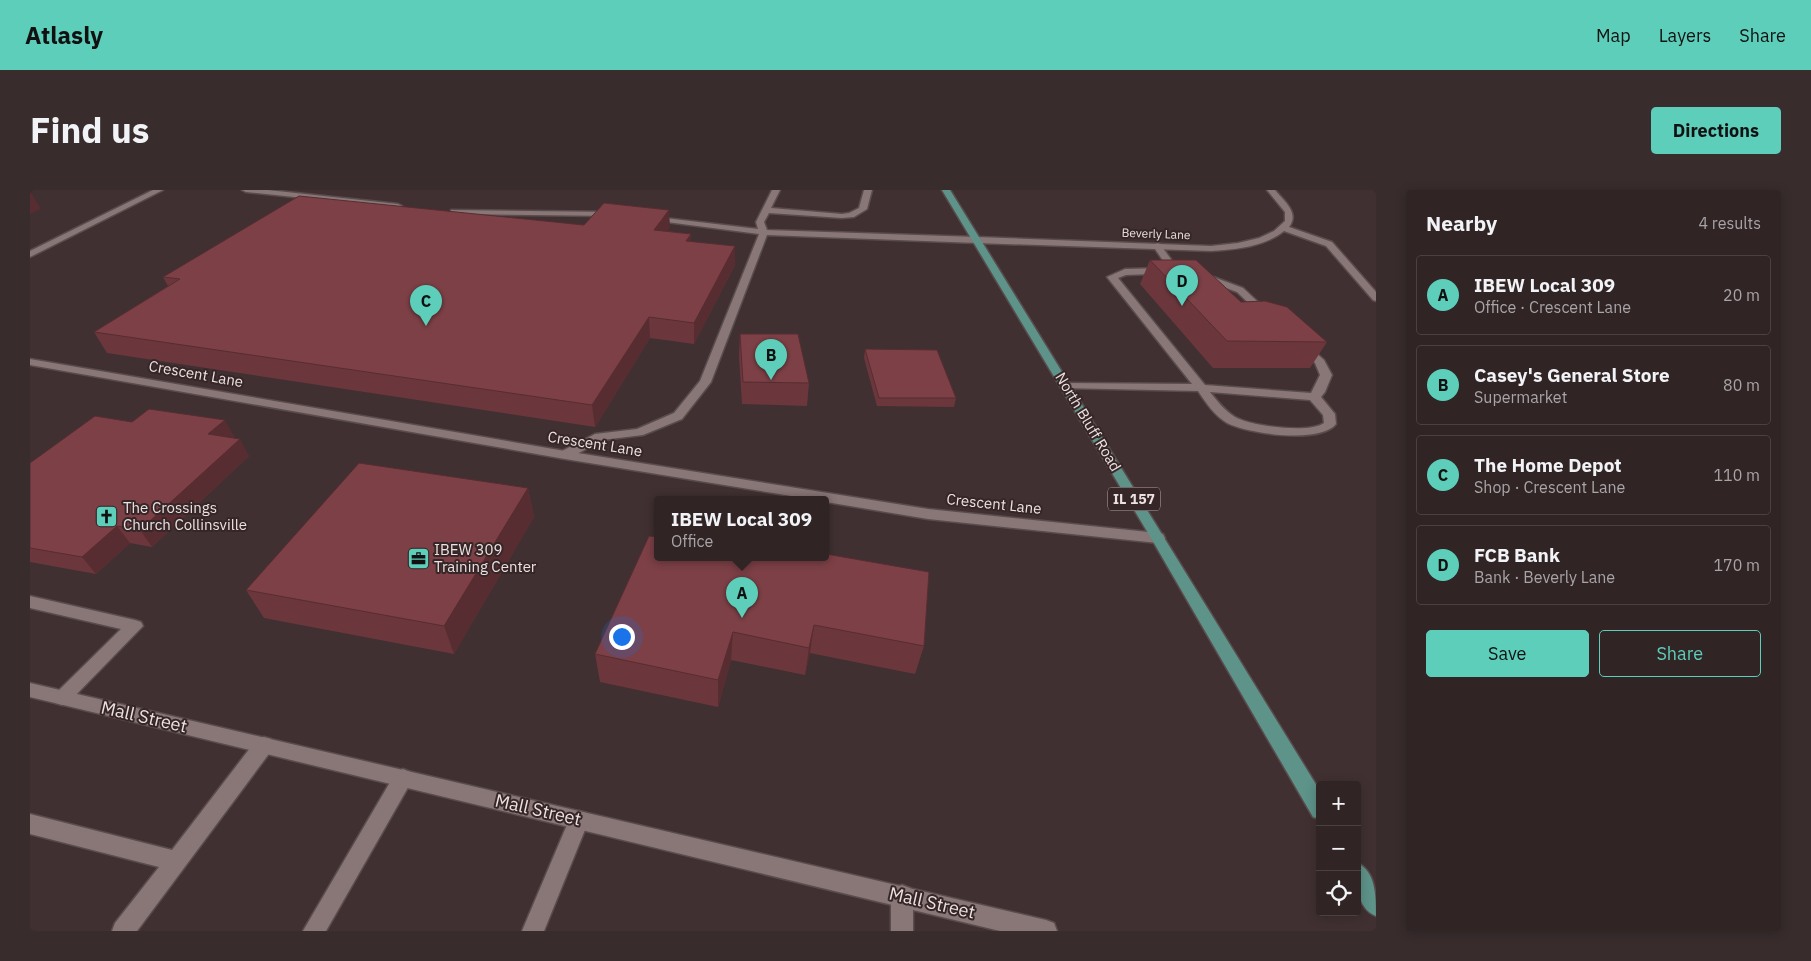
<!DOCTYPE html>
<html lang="en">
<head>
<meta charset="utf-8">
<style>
  :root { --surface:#302425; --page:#382c2d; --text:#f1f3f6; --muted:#a8a4a7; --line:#4b4142; --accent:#5cceba }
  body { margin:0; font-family:"IBM Plex Sans",sans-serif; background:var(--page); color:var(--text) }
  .controls { position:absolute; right:15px; bottom:15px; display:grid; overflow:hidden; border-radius:5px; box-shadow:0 2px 12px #0003 }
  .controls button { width:45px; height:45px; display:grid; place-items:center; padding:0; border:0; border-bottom:1px solid var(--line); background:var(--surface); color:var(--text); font:25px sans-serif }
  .you { position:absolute; left:591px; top:446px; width:18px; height:18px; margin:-12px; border:4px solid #fff; border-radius:50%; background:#1a73e8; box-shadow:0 0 0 8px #1a73e833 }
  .badge { display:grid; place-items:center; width:32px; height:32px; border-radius:50%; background:var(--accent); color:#111; font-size:16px; font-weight:700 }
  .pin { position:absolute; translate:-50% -41px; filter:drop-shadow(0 1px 2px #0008) }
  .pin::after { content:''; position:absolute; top:26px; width:18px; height:15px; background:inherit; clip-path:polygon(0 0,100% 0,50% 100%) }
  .popup { position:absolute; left:624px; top:306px; width:175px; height:65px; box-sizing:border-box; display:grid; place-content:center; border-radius:5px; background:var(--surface); filter:drop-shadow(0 1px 4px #0005); font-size:16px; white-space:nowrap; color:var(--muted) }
  .popup b { font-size:19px; color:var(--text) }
  .popup::after { content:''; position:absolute; left:50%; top:100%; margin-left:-10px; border:10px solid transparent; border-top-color:var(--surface) }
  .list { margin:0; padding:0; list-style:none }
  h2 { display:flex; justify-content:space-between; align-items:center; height:65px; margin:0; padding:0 20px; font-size:21px }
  h2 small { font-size:16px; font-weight:400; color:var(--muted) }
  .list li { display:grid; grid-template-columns:32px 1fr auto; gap:15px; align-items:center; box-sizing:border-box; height:80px; margin:0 10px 10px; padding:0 10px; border:1px solid var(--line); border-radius:5px }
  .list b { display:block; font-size:19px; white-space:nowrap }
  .list p { margin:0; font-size:16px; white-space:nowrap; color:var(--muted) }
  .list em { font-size:16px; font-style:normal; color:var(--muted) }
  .actions { display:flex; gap:10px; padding:15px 20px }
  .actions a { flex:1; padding:11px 0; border:1px solid var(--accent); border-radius:5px; text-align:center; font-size:18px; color:var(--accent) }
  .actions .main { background:var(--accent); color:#111 }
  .icon { flex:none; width:28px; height:28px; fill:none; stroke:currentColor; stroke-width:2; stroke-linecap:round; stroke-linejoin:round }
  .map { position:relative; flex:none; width:1346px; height:741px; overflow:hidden; border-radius:5px }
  header { display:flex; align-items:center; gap:30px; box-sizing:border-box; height:70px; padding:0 25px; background:var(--accent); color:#111 }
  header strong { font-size:24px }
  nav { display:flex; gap:28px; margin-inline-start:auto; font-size:18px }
  .intro { display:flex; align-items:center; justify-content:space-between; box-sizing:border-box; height:120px; padding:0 30px }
  h1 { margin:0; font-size:35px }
  .button { padding:12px 22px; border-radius:5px; background:var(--accent); color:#111; font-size:18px; font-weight:700 }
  main { display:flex; gap:30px; padding:0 30px }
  aside { flex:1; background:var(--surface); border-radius:5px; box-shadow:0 2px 12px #0003 }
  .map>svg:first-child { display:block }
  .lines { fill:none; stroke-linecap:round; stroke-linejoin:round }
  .service-casing { stroke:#594c4d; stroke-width:3 }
  .minor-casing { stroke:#594c4d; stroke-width:3 }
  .primary-casing { stroke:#594c4d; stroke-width:3 }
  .service { fill:#897677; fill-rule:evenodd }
  .minor { fill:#897677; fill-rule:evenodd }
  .primary { fill:#5d9389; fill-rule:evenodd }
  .wall { fill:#6b373c }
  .shaded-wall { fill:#572d31 }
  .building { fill:#7c4046; stroke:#572d31 }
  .labels { text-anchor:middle; stroke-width:4; stroke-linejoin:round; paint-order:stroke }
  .far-street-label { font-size:12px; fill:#ece1e2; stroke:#362627 }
  .shield { fill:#362627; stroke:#b5a9aa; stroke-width:1 }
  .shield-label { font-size:14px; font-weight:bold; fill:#ece1e2 }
  .street-label { font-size:15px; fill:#ece1e2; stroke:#362627 }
  .poi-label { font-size:15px; fill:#ece1e2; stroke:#362627; text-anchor:start }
  .near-street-label { font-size:18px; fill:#ece1e2; stroke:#362627 }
</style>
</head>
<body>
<header>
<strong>Atlasly</strong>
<nav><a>Map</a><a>Layers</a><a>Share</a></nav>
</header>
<div class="intro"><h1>Find us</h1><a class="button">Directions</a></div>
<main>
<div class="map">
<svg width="1346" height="741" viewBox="0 0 1346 741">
  <rect width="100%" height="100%" fill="#403031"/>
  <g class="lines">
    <defs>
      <g id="service">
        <polygon points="212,0 238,0 368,14 372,16 368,18 216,2"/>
        <polygon points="742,0 750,0 741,18 812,24 819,23 829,18 834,0 842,0 837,19 824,27 812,28 739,23 734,32 737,40 947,47 951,50 947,53 737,45 681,192 652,229 613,245 572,250 540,268 530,268 529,265 530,262 565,244 607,239 644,223 670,191 729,44 621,30 618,30 618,26 728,39 726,32"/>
        <polygon points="421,20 583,22 587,24 583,26 424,24 421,24"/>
        <path d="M1127,53L1130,54L1148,79V83L1096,85L1088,88L1175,195L1281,203L1290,185L1285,173L1266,155L1271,152L1275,153L1294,170L1302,185L1295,202L1291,207L1305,224L1306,234C1290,254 1218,244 1197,233C1185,226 1176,213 1168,201L1032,198L1030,196L1036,193L1162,194L1077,87L1095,79L1138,78L1123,56ZM1180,202L1280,210L1293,225L1294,233C1279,244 1221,236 1205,227C1195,221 1187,211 1180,202Z"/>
        <polygon points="1170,82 1213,98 1242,125 1237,128 1233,127 1207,102 1167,87 1167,83"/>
        <polygon points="0,406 105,430 111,432 113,436 38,513 32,515 26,513 23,508 26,503 91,439 0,418"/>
        <polygon points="234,547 241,549 243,555 241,561 107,741 82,741 85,733 129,677 0,644 0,624 142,660 227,549"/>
        <polygon points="373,579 380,582 383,588 380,594 296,741 273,741 366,582"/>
        <polygon points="549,621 556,623 559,630 514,741 492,741 542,623"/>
        <polygon points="872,695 880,698 883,706 883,741 861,741 861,706 864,698"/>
      </g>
      <g id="minor">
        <polygon points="123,0 133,0 0,67 0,61"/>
        <path d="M1237,0H1245C1254,11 1270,23 1259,37L1302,52L1346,102V111L1343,110L1296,56L1254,41C1234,57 1207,59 1181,61L947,53L943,50L947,47L1181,56L1208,53L1229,48L1244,41L1255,31V22Z"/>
        <polygon points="0,169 535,261 898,319 1128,343 1133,344 1135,348 1133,352 1128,353 898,329 796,312 796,309 780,309 535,269 0,175"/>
        <polygon points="0,493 1016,730 1024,733 1027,741 970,741 0,507"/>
      </g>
      <g id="primary">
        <polygon points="912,0 920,0 1290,601 1290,629 1283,627 1121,348"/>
        <path d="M1327,673C1346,681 1346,707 1346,726C1325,717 1327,692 1327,673Z"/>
      </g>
    </defs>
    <use href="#service" class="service-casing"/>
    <use href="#minor" class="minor-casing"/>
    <use href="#primary" class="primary-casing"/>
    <use href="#service" class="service"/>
    <use href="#minor" class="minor"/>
    <use href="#primary" class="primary"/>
  </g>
  <g class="wall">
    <polygon points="554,35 640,38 637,41 661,44 661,52 705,56 705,75 664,154 620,148 565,237 77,163 64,142 138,96 133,87"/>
    <polygon points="1120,70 1211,112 1297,152 1280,178 1183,178 1110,94"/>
    <polygon points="710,144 779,193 777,216 712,214 709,166"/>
    <polygon points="835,159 926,208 924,217 847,216 834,168"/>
    <polygon points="102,232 204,246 202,248 219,266 122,357 100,353 66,384 0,372 0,273"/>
    <polygon points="498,298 504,327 424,464 234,428 216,400"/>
    <polygon points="619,346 894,456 885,484 780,463 775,485 701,470 688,517 570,492 565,464"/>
  </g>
  <g class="shaded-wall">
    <polygon points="0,1 11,19 0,24"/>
    <polygon points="639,20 640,38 624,59 624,40"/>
    <polygon points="661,44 661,63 656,51"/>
    <polygon points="705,56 705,75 664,154 664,133"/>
    <polygon points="619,127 620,148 565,237 562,215"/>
    <polygon points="195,230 204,246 187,261 178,244"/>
    <polygon points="210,249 219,266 122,357 110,340"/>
    <polygon points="498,298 504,327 424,464 414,436"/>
    <polygon points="87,336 100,353 66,384 52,367"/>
    <polygon points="784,435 780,463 775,485 779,458"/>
    <polygon points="703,442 701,470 688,517 688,490"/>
  </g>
  <g class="building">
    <polygon points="269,6 554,35 574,13 639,20 624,40 661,44 656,51 705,56 664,133 619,127 562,215 64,142 150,89 133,87"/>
    <polygon points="1120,70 1166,70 1211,112 1235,111 1257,117 1297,152 1197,151"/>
    <polygon points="710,144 768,144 779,193 713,192"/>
    <polygon points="835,159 907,160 926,208 849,208"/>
    <polygon points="119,219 195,230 178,244 210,249 110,340 87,336 52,367 0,358 0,273 65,226 102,232"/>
    <polygon points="329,273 498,298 414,436 216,400"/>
    <polygon points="619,346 628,347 628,367 796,367 796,364 899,382 894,456 784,435 779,458 703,442 688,490 565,464"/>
  </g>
  <defs>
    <symbol id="church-square" viewBox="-11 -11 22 22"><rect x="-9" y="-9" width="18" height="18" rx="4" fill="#5cceba" stroke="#362627"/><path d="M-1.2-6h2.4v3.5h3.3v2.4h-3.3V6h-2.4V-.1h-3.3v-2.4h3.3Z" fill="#111"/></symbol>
    <symbol id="office-square" viewBox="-11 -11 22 22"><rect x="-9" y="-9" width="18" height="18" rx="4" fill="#5cceba" stroke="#362627"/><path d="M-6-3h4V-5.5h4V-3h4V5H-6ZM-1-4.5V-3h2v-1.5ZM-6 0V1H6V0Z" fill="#111"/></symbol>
  </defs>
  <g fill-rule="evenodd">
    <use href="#church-square" x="64" y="314" width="25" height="25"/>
    <use href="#office-square" x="376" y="356" width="25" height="25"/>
  </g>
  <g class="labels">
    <g class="far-street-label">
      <text transform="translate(1126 44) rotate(2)" y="4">Beverly Lane</text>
    </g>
    <rect class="shield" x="1078" y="297.5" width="52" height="23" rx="4"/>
    <g class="shield-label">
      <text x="1104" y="314">IL 157</text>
    </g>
    <g class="street-label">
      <text transform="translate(166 184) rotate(10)" y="5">Crescent Lane</text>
      <text transform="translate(1058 232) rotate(59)" y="5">North Bluff Road</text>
      <text transform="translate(565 254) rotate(9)" y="5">Crescent Lane</text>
      <text transform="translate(964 314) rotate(6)" y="5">Crescent Lane</text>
    </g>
    <g class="poi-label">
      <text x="93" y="323">The Crossings<tspan x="93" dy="17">Church Collinsville</tspan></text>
      <text x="404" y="365">IBEW 309<tspan x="404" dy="17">Training Center</tspan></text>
    </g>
    <g class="near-street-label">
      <text transform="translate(114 527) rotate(13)" y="6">Mall Street</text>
      <text transform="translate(508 620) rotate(13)" y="6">Mall Street</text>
      <text transform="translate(902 713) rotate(13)" y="6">Mall Street</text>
    </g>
  </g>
</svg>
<div class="controls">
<button>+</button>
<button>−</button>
<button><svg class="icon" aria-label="locate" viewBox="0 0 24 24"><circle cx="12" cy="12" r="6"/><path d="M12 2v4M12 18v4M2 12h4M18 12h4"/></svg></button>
</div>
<div class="you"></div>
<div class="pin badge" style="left:712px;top:428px">A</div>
<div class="popup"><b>IBEW Local 309</b>Office</div>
<div class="pin badge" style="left:741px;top:190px">B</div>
<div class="pin badge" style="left:396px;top:136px">C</div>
<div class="pin badge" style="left:1152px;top:116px">D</div>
</div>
<aside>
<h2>Nearby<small>4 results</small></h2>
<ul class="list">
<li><span class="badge">A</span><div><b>IBEW Local 309</b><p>Office · Crescent Lane</p></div><em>20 m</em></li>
<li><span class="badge">B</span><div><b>Casey's General Store</b><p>Supermarket</p></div><em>80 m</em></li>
<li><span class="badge">C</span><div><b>The Home Depot</b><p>Shop · Crescent Lane</p></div><em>110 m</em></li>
<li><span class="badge">D</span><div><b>FCB Bank</b><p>Bank · Beverly Lane</p></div><em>170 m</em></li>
</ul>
<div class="actions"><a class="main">Save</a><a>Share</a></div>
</aside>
</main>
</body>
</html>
